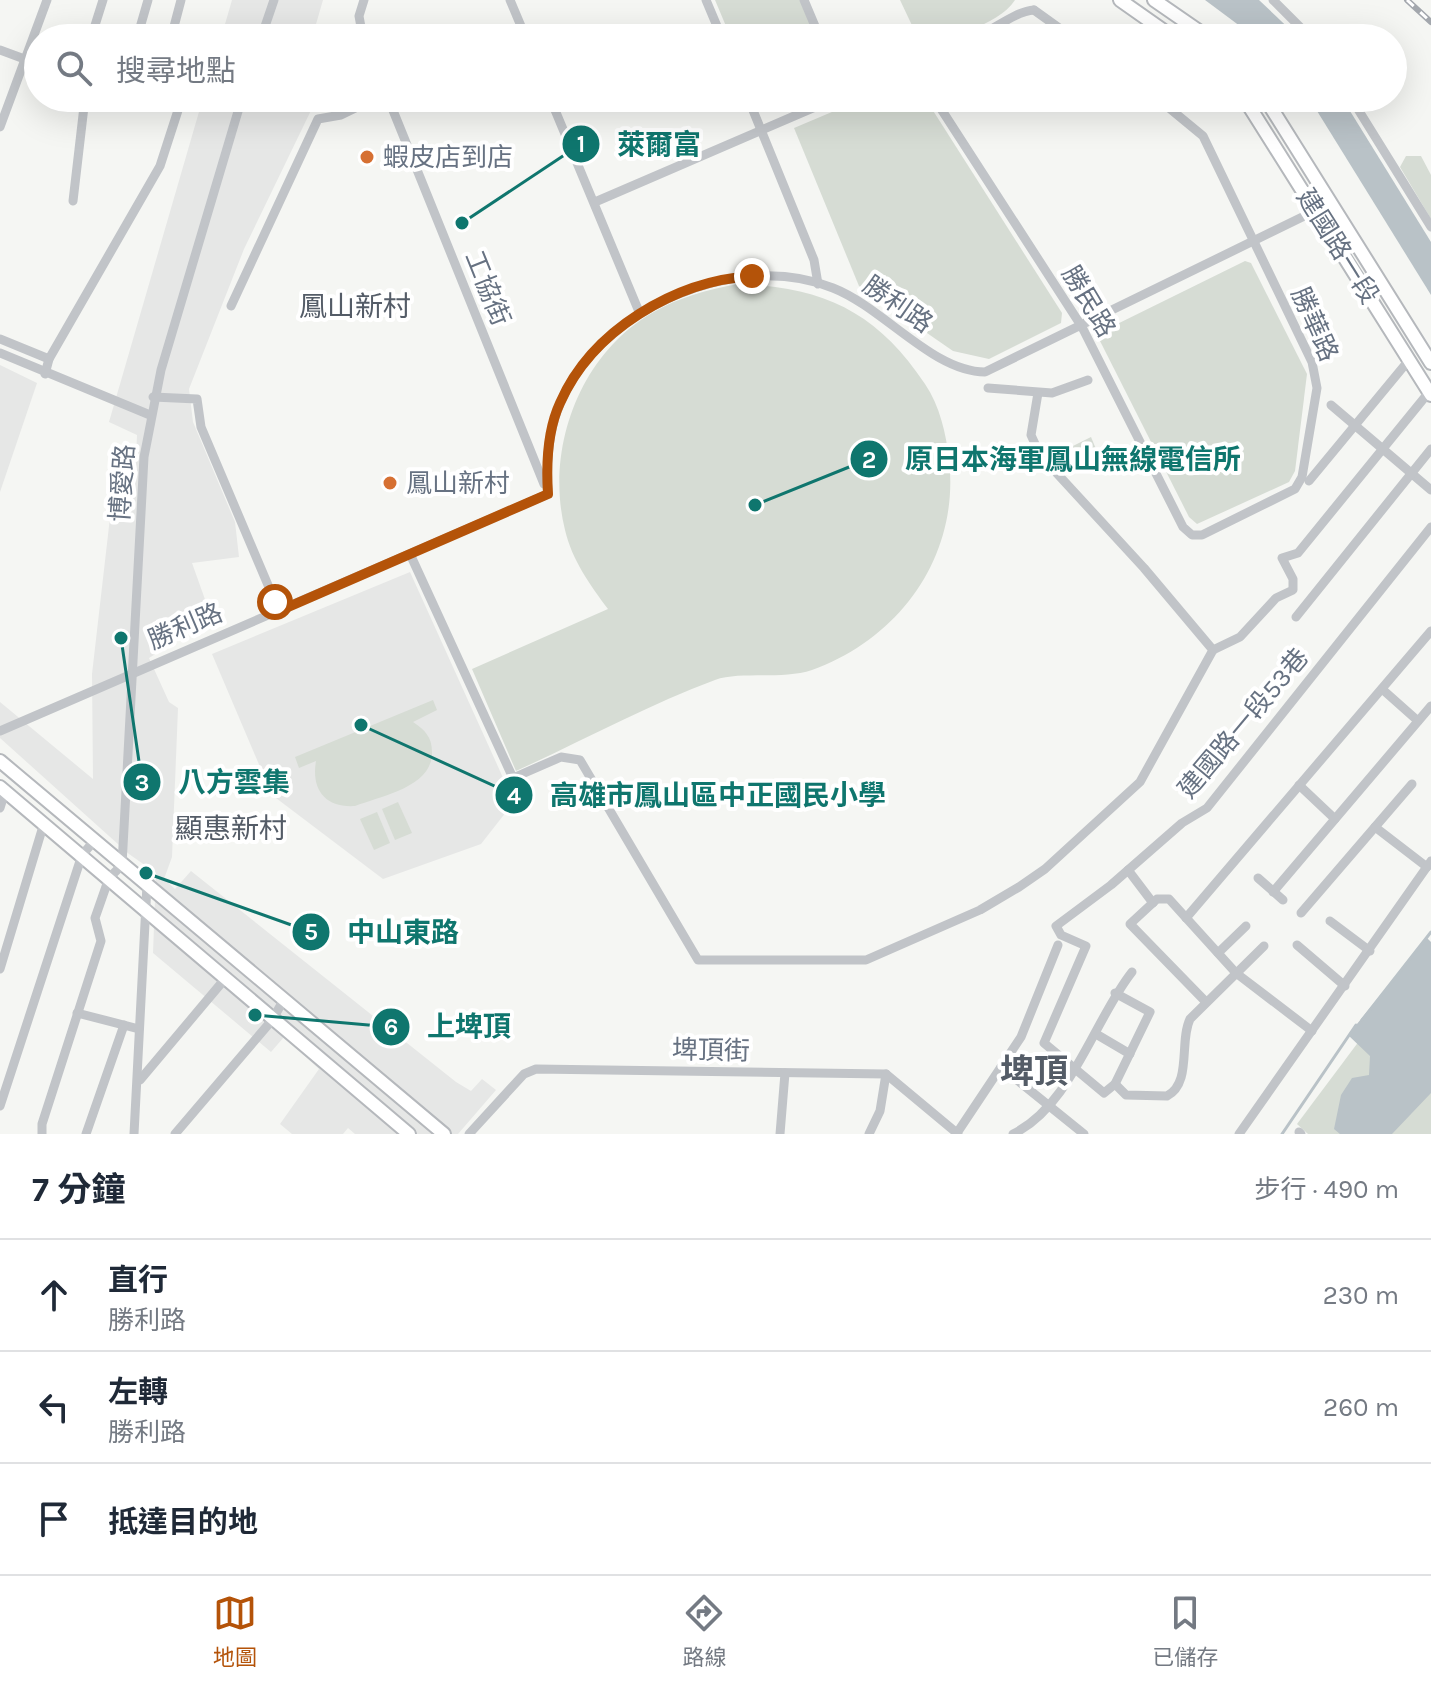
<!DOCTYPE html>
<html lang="zh-TW">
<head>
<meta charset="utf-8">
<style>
  :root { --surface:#fff; --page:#f2f2f3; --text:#1f2937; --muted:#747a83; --line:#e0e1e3; --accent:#b45309 }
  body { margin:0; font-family:Karla,"Noto Sans TC",sans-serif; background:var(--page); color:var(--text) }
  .stop { position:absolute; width:24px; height:24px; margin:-18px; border:6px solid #b45309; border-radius:50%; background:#fff }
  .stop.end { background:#b45309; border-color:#fff; box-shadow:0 2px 8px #0008 }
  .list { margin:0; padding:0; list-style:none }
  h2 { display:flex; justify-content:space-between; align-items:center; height:104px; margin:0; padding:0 32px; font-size:34px }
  h2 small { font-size:26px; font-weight:400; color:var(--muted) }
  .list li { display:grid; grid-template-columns:52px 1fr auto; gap:24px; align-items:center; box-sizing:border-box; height:112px; padding:0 32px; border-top:2px solid var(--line) }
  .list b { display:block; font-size:30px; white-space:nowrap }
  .list p { margin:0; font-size:26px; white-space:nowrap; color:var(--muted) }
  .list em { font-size:26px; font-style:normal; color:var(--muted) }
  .icon { flex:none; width:44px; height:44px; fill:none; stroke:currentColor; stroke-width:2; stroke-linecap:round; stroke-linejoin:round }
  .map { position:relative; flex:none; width:1431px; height:1134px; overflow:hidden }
  .search { position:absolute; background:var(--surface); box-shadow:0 8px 32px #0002; left:24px; right:24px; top:24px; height:88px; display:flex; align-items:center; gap:20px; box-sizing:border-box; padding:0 28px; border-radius:44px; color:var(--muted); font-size:30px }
  .sheet { height:440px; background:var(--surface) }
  nav { display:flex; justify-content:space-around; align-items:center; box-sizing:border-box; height:112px; border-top:2px solid var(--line); background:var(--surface); font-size:22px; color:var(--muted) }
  nav a { display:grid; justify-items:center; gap:4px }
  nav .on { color:var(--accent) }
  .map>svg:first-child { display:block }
  .built { fill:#e6e7e6 }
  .green { fill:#d6dcd4 }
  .water { fill:#b9c2c7 }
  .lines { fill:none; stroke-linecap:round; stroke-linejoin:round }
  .stream { stroke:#b9c2c7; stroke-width:3 }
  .major-casing { stroke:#b5b8bc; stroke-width:16 }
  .minor { stroke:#c1c4c8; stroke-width:9 }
  .major { stroke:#fff; stroke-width:12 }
  .rail-casing { stroke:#a3a7ad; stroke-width:6 }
  .rail { stroke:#fff; stroke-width:3; stroke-dasharray:9; stroke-linecap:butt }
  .route { stroke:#b45309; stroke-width:10 }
  .poi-dot { fill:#d67032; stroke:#fff; stroke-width:3 }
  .labels { text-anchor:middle; stroke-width:8; stroke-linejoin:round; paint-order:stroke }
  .poi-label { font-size:26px; fill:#677282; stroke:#fff; text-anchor:start }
  .street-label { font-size:26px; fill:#677282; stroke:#fff }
  .neighbourhood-label { font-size:28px; fill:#545c67; stroke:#fff }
  .district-label { font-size:34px; font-weight:bold; fill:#545c67; stroke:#fff }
  .leader { fill:none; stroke:#0f766e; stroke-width:3 }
  .callout-dot { fill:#0f766e; stroke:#fff; stroke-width:3 }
  .mark-label { font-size:24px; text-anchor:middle; font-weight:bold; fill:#fff }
  .callout-label { font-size:28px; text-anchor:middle; font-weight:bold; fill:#0f766e; stroke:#fff; stroke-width:8; stroke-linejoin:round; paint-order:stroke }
</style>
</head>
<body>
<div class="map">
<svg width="1431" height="1134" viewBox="0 0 1431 1134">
  <rect width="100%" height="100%" fill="#f5f6f3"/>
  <g class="built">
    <polygon points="232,0 323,0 312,38 221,38"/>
    <polygon points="203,98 317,98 244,249 189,389 193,422 235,522 239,557 192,563 212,619 149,658 169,702 178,708 172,857 164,879 175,889 191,871 456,1082 471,1091 482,1079 496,1090 458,1134 355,1134 348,1128 343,1134 292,1134 280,1124 319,1069 284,1037 271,1052 153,953 156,873 129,854 0,738 0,702 93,779 92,674 115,474 120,453 136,458 137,435 109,422"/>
    <polygon points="0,365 37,383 0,492"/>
    <polygon points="410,572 514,802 481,844 383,879 272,795 212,654"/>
  </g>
  <g class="green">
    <polygon points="715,0 800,0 816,38 731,38"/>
    <path d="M900,0H1015C997,27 947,38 918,38Z"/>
    <polygon points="865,98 925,98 1062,313 1061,323 989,359 953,351 859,286 794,128"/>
    <polygon points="1406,156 1421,156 1431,175 1431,219 1400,167"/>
    <polygon points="1245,261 1251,263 1307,374 1295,471 1289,482 1197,524 1189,517 1099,339 1103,331"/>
    <path d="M738,284C824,287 877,312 925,384C940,406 946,434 949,459C960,555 901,638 812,670C782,680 740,671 715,680C648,705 582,741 516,771L472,669L608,609C590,585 572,560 565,530C545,450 579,355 652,313C679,297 707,290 738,284Z"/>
    <polygon points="1091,437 1096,449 1069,462 1063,451"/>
    <path d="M433,700L437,710L413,722C425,730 432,737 432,752C433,787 381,796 355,806C325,808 311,789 316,761L299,768L295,757Z"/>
    <polygon points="398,802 412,833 395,840 382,809"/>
    <polygon points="377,812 390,843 374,850 360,819"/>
    <polygon points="1431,945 1431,1134 1308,1134 1297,1124"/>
  </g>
  <g class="water">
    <polygon points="1205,0 1259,0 1299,38 1256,38"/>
    <polygon points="1309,98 1342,98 1431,242 1431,295"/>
    <polygon points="1427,938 1431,942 1431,1093 1392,1134 1340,1134 1334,1129 1341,1095 1352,1078 1369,1075 1370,1056 1348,1035"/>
  </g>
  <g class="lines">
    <g class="stream">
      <polyline points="1362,1020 1431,932"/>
      <polyline points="1282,1134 1356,1025"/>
    </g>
    <defs>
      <g id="major">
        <polyline points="1120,0 1174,38"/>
        <polyline points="1154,0 1209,38"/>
        <polyline points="1244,98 1431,395"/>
        <polyline points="1265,98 1431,363"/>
        <polyline points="0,761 444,1134"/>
        <polyline points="0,787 409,1134"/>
      </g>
    </defs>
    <use href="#major" class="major-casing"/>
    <g class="minor">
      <polyline points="510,0 526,38"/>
      <polyline points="706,0 722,38"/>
      <polyline points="804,0 820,38"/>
      <polyline points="1273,0 1311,38"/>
      <polyline points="1034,10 1073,38"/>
      <polyline points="91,38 103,0"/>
      <polyline points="137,38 148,0"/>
      <polyline points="171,38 181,0"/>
      <polyline points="261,38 274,0"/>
      <polyline points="363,38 359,16 364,0"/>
      <polyline points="511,38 523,33"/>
      <path d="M975,38C993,30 1016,11 1034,10"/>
      <polyline points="0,50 38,64"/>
      <polyline points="208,98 239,107"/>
      <polyline points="388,98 544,484"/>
      <polyline points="550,98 640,314"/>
      <polyline points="748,98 814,260 818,284"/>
      <polyline points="934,98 1082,327 1183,527 1192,535 1202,535 1295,489 1302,477 1317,388 1312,362 1203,136 1157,98"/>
      <polyline points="1351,98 1431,227"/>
      <polyline points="0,127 47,0"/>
      <polyline points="73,201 85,98"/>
      <polyline points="595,202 836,98"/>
      <polyline points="231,306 318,119 341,115 376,98"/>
      <polyline points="0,339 49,359"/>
      <polyline points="0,353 150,415"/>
      <polyline points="45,374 49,359 160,166 182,98"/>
      <polyline points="988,388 1052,393 1088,380"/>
      <polyline points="153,397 197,399 201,427 279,611"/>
      <polyline points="1331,405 1431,490"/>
      <polyline points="1309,481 1409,360"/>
      <polyline points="410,554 513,778 561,757 580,760 698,960 866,960 980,910 1019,887 1045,869 1140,782 1213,650 1144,568 1040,455 1031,435 1038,393"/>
      <polyline points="1296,617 1431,449"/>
      <polyline points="1213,650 1240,637 1276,598 1293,590 1293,579 1282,558 1298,553 1429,392"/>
      <polyline points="1382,689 1418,721"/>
      <path d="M0,731L548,494C546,463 548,432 560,404C600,308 736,249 833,288C884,308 933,372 985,372L1331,203"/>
      <polyline points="1299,785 1335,819"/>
      <polyline points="0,808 5,792"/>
      <polyline points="1375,827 1427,867"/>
      <polyline points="1128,870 1153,903"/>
      <polyline points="1258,878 1283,900"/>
      <polyline points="1273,892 1431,706"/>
      <polyline points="1301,913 1412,784"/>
      <polyline points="1186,918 1431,631"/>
      <polyline points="1330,921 1370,951"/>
      <polyline points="1297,945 1345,986"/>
      <polyline points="1218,953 1246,926"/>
      <polyline points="0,969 44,823"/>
      <polyline points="1115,993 1150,1012 1115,1084 1104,1093 1044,1043 1086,946 1061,935 1056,926 1111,885 1182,823 1207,808 1431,527"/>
      <polyline points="1205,1001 1130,924 1157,899 1169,899 1236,973 1312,1031"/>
      <polyline points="77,1013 139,1029"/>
      <polyline points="1096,1034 1130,1054"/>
      <polyline points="1001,1067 1084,1134"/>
      <polyline points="140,1080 224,980"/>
      <path d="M1115,1084L1126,1095L1167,1096C1192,1083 1179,1042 1190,1019L1264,946"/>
      <polyline points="0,1106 82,855 95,840"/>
      <polyline points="1299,1132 1301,1134"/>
      <polyline points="957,1133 1021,1037 1058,945"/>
      <polyline points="42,1134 42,1124 101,941 95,918 109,878 122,865 144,457 161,370 242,98"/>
      <polyline points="86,1134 124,1025"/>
      <polyline points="134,1134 147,885"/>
      <polyline points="175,1134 273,1019 284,999"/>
      <polyline points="469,1134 524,1074 536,1069 886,1074 958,1134"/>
      <polyline points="780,1134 785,1073"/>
      <polyline points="869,1134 880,1111 886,1074"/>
      <path d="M1013,1134C1071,1106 1094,1020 1132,972"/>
      <polyline points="1239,1134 1431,861"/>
    </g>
    <use href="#major" class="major"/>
    <defs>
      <polyline id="rail" points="1407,0 1431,22"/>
    </defs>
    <use href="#rail" class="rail-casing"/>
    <use href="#rail" class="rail"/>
  </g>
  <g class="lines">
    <path class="route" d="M275,602L279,611L548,494C546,463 547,431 560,403C592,330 675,281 752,276"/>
  </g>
  <g class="poi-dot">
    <circle cx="367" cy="157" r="8"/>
    <circle cx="390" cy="483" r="8"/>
  </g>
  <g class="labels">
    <g class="poi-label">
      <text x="383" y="166">蝦皮店到店</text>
      <text x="406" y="492">鳳山新村</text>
    </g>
    <g class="street-label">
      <text transform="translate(1338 246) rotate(58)" y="9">建國路一段</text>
      <text transform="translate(488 288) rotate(68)" y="9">工協街</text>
      <text transform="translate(1089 301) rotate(59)" y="9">勝民路</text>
      <text transform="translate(898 304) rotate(35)" y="9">勝利路</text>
      <text transform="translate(1315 324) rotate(66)" y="9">勝華路</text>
      <text transform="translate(122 483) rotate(-86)" y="9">博愛路</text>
      <text transform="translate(185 626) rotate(-23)" y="9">勝利路</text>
      <text transform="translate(1243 723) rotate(-50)" y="9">建國路一段53巷</text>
      <text transform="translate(711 1050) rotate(1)" y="9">埤頂街</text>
    </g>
    <g class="neighbourhood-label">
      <text x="355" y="316">鳳山新村</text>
      <text x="231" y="838">顯惠新村</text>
    </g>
    <g class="district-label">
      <text x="1034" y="1083">埤頂</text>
    </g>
  </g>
  <path class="leader" d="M462 223L581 144M755 505L869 459M121 638L142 782M361 725L514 795M146 873L311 932M255 1015L391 1027"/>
  <g class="callout-dot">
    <circle cx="462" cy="223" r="8"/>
    <circle cx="755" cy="505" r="8"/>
    <circle cx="121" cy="638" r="8"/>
    <circle cx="361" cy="725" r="8"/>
    <circle cx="146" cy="873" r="8"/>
    <circle cx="255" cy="1015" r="8"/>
    <circle cx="581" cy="144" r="20"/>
    <circle cx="869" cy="459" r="20"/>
    <circle cx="142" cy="782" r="20"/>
    <circle cx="514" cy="795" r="20"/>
    <circle cx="311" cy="932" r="20"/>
    <circle cx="391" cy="1027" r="20"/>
  </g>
  <g class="mark-label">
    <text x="581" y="152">1</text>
    <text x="869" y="468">2</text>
    <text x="142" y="791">3</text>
    <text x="514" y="804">4</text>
    <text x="311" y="940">5</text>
    <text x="391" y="1035">6</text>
  </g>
  <g class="callout-label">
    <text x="659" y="154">萊爾富</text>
    <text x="1073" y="469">原日本海軍鳳山無線電信所</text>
    <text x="234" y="792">八方雲集</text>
    <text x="718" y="805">高雄市鳳山區中正國民小學</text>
    <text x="403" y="942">中山東路</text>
    <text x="469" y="1036">上埤頂</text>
  </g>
</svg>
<div class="stop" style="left:275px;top:602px"></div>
<div class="stop end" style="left:752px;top:276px"></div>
<div class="search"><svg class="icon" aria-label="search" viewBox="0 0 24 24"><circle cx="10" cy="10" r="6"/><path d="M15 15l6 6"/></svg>搜尋地點</div>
</div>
<section class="sheet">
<h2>7 分鐘<small>步行 · 490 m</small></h2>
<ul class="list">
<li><svg class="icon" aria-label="ahead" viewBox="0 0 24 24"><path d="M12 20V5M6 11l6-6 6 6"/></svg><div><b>直行</b><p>勝利路</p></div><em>230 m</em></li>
<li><svg class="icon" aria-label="left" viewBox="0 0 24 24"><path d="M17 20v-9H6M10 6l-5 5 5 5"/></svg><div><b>左轉</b><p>勝利路</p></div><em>260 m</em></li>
<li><svg class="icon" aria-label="arrive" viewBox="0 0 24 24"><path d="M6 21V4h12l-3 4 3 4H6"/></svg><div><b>抵達目的地</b></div></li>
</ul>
</section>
<nav>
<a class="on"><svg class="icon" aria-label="map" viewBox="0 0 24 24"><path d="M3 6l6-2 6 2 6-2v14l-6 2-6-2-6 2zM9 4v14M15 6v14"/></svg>地圖</a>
<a><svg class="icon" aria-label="directions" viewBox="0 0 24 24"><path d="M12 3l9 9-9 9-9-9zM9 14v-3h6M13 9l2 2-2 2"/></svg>路線</a>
<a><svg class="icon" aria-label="saved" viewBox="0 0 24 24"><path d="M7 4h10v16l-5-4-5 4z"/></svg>已儲存</a>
</nav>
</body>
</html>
